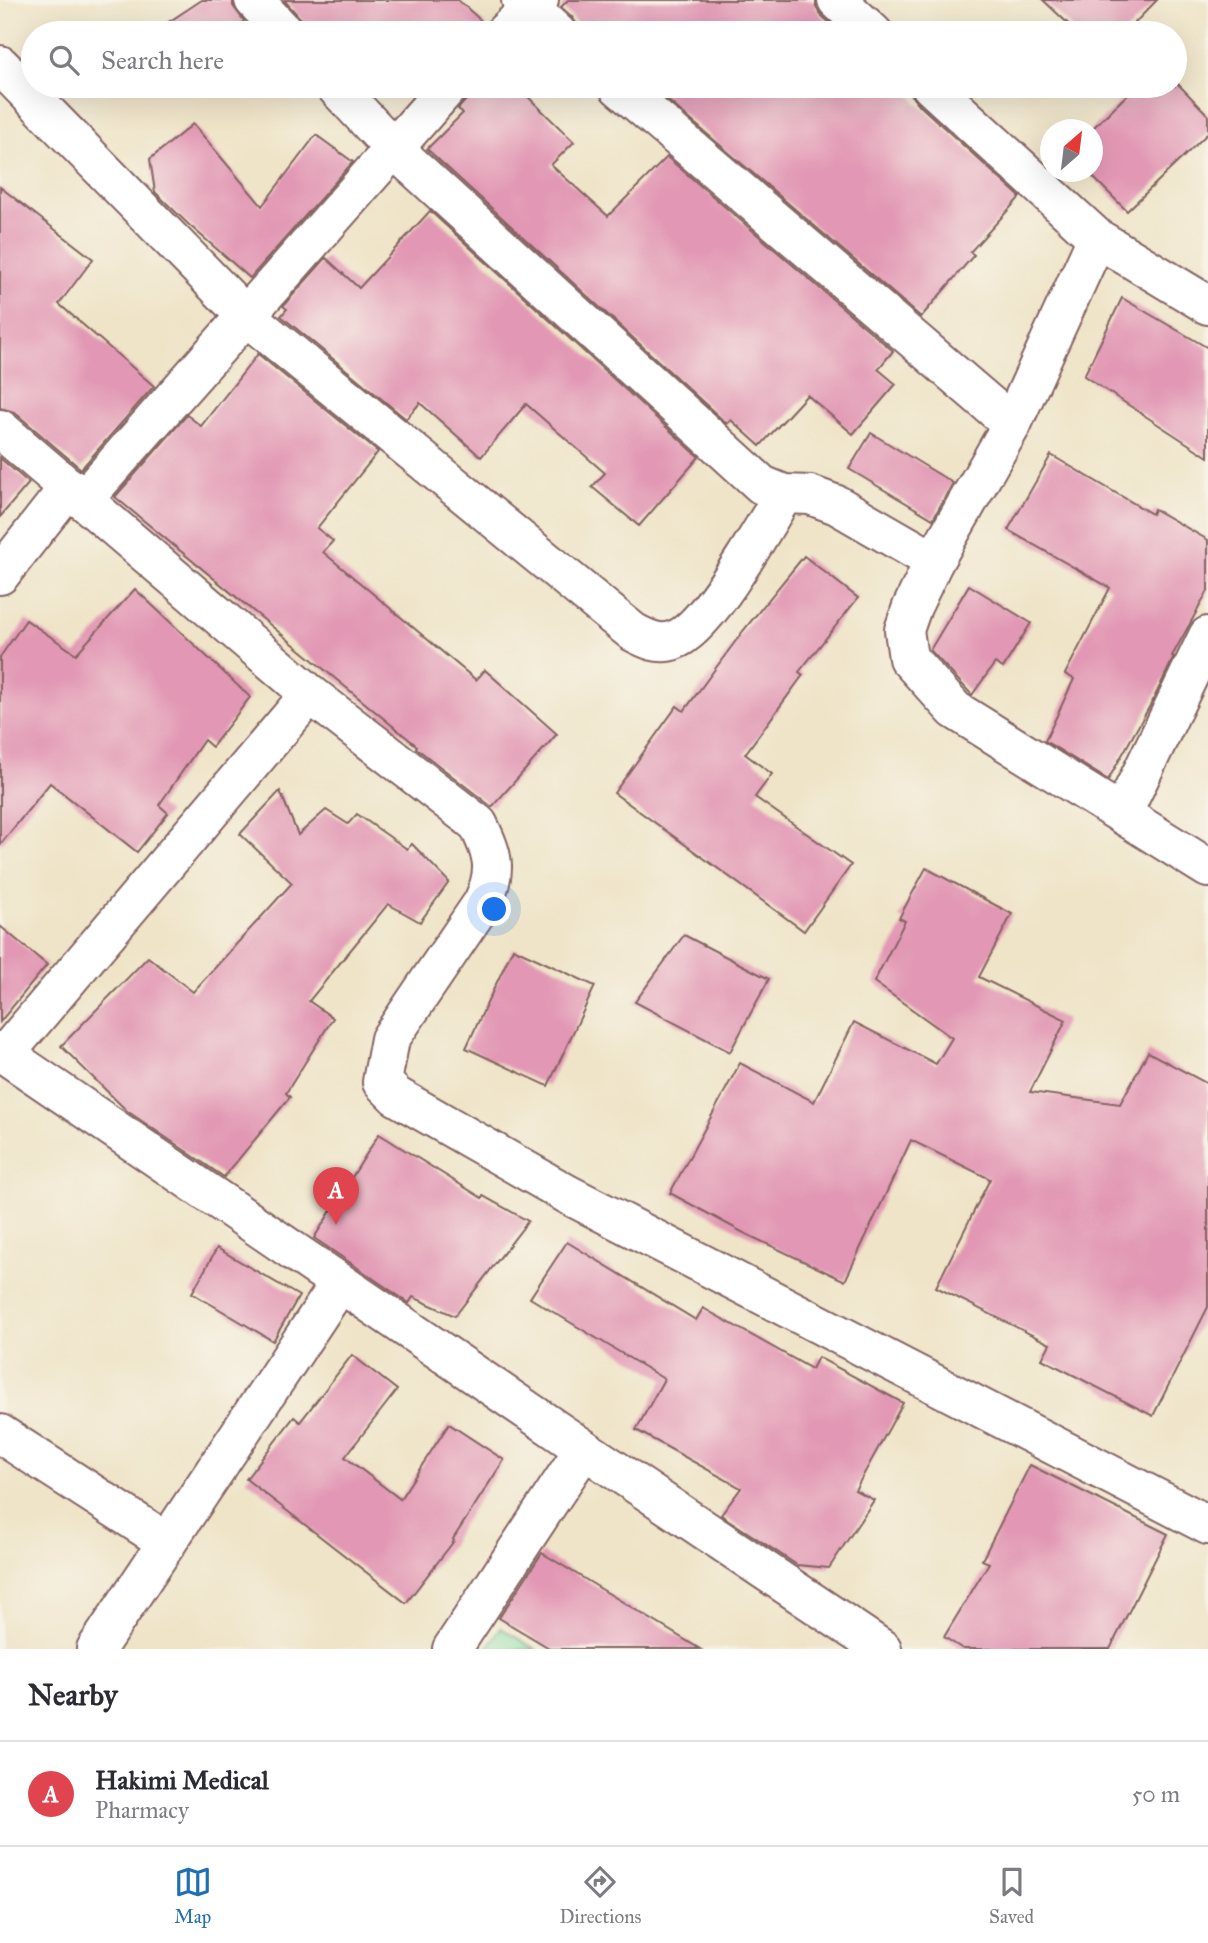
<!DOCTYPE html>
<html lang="en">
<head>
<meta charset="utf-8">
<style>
  :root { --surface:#fff; --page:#f7f7f7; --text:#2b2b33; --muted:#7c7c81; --line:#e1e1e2; --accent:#1f6fb2 }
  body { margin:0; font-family:"IM FELL Great Primer",serif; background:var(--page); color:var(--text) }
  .compass { position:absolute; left:1040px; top:119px; width:63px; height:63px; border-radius:50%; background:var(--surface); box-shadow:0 7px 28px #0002; rotate:28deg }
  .you { position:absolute; left:495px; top:910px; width:24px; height:24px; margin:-18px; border:5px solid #fff; border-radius:50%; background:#1a73e8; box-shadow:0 0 0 10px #1a73e833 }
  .badge { display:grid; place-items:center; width:46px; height:46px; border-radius:50%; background:var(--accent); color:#fff; font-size:23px; font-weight:700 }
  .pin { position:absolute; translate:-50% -58px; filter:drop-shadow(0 2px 4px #0008) }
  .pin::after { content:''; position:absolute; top:37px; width:24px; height:21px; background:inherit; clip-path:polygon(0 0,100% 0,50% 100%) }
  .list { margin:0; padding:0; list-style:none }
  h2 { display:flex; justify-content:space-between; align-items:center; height:91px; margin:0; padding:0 28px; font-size:30px }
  h2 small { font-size:23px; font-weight:400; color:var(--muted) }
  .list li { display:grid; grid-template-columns:46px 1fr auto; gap:21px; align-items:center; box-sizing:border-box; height:105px; padding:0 28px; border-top:2px solid var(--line) }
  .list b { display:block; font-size:26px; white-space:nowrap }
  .list p { margin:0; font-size:23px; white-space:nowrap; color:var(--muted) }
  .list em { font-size:23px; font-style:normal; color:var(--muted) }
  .icon { flex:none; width:38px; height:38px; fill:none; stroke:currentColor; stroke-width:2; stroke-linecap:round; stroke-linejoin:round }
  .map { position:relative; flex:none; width:1208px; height:1649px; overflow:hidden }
  .search { position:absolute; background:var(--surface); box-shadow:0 7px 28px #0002; left:21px; right:21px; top:21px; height:77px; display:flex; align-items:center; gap:18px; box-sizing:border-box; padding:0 24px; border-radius:38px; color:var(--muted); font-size:26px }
  .sheet { height:196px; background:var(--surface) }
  nav { display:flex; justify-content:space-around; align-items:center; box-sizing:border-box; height:98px; border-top:2px solid var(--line); background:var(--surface); font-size:19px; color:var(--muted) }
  nav a { display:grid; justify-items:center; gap:4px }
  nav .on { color:var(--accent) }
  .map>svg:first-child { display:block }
  .green { fill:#84dda2; stroke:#677e66; stroke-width:2 }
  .building { fill:#e298b4 }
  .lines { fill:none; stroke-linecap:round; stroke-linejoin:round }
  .street-casing { stroke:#846462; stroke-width:42 }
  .street { stroke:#fff; stroke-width:38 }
</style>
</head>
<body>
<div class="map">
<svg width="1208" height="1649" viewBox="0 0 1208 1649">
  <rect width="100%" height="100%" fill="#f7f3e8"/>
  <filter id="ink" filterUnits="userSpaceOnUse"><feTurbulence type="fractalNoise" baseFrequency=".0143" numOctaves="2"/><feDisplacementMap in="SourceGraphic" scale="14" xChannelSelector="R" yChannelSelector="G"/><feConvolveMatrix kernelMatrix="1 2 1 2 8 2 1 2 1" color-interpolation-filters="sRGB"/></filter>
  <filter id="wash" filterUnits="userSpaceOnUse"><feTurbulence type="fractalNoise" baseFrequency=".00686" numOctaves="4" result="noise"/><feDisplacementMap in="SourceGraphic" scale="28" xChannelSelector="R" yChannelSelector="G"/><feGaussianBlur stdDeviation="1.57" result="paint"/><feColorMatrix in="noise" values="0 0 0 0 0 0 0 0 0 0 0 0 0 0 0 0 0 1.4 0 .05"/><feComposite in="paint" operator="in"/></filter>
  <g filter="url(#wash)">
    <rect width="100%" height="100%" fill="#efe4c8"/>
    <polygon class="green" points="501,1628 535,1649 487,1649"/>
    <g id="blocks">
      <g class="building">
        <polygon points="202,0 233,0 233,6 244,21 230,33 152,33"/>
        <polygon points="284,0 458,0 485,24 482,33 306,33 301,19"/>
        <polygon points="568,0 816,0 816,7 822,16 841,33 578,33 578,26 572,17 561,7"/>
        <polygon points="1043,0 1157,0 1125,33 1078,33"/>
        <polygon points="1175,81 1208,115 1208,133 1127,211 1088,172 1093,172 1091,130 1136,86 1175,86"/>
        <polygon points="470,86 517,86 574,142 551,165 608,216 667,157 893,351 878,369 896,384 853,434 807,395 760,446 731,420 727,424 427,149 463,113 458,109 466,100"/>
        <polygon points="651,86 910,86 910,93 916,102 1020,197 970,252 974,255 921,317"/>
        <polygon points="193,124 262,206 316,135 353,162 250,278 188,224 155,192 150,159"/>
        <polygon points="0,187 93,259 59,304 154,386 81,469 14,412 0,408"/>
        <polygon points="430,211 699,457 639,526 592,487 605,473 526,404 481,457 420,403 406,419 281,316 287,309 283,306 326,258 359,288"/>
        <polygon points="1122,298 1208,348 1208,457 1084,376"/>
        <polygon points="258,354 378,452 317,528 333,541 323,552 476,680 485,670 557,734 492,807 416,748 417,746 115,497 187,415 201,426"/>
        <polygon points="871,433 953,483 933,519 849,469"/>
        <polygon points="1051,455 1152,514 1154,509 1208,540 1208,591 1172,656 1174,657 1152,702 1108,780 1045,741 1074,679 1065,674 1110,588 1008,530"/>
        <polygon points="0,458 29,483 0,517"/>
        <polygon points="804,556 858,598 799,672 803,675 745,754 772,774 755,797 851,865 804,931 614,793 677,706 684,711 743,631"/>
        <polygon points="969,585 1031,623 1003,668 995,663 972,695 930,650"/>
        <polygon points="135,589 250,697 212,747 204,740 159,805 168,813 137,852 50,783 0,845 0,657 26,620 76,654"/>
        <polygon points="280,791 298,835 326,810 348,824 357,814 407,849 412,844 449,882 420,922 388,904 309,1001 333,1018 286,1093 290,1097 224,1177 127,1111 61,1046 148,957 193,992 292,883 240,834"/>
        <polygon points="926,868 1012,914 979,977 1066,1020 1030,1092 1120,1104 1148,1052 1208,1084 1208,1307 1153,1416 1042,1359 1050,1344 936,1287 990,1179 911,1140 845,1281 742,1232 670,1193 740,1063 814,1102 854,1022 936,1064 952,1038 874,982 905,921 899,918"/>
        <polygon points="0,926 47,965 0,1022"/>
        <polygon points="684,935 769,979 730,1052 635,1002"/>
        <polygon points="513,948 595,986 548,1086 466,1048"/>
        <polygon points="379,1134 482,1198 483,1196 528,1221 455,1316 413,1297 409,1303 314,1238"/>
        <polygon points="567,1242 696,1320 703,1308 812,1369 818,1357 903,1403 855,1490 874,1500 829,1568 797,1565 721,1515 741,1488 636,1430 664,1379 530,1298"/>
        <polygon points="217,1248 299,1296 273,1341 192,1293"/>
        <polygon points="352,1355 397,1390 345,1457 400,1499 449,1424 504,1460 453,1539 454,1541 406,1603 246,1479 294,1417 300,1422"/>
        <polygon points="1030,1465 1168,1534 1110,1649 963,1649 944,1637 989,1563 982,1560"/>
        <polygon points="542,1553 700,1649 551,1649 499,1618"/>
      </g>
    </g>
  </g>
  <g filter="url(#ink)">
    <use href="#blocks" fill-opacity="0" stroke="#846462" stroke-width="2"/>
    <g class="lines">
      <defs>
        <g id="street">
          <polyline points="254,0 285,33"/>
          <polyline points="521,0 557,33"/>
          <polyline points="837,0 873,33"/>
          <polyline points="504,33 539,0"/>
          <path d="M0,65L246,316L633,632C646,639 660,646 674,640C708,629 763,527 784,494"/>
          <polyline points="335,86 394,149 762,485 784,494 810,495 837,505 934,561"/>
          <polyline points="618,86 1012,424"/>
          <polyline points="931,86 1097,238 1208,305"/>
          <polyline points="1097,238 1012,424 934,561 912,607 904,630 908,658 955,710 1208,868"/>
          <path d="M0,429L310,694L478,824C493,855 498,869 483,902L390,1039L382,1082L396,1096L567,1194L1208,1525"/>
          <polyline points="83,500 449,86"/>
          <polyline points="0,575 69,487"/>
          <polyline points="1122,814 1208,636"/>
          <polyline points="0,1051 584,1449 882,1649"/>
          <polyline points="5,1054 310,694"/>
          <polyline points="0,1434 167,1542"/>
          <polyline points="96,1649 340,1283"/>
          <polyline points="452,1649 584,1449"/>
        </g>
      </defs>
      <use href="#street" class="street-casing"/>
      <use href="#street" class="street"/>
    </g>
  </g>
</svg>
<svg class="compass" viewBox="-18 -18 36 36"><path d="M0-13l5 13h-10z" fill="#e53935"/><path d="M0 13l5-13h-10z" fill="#7c7c81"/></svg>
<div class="you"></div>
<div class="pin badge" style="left:336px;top:1225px;background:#e0444e">A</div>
<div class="search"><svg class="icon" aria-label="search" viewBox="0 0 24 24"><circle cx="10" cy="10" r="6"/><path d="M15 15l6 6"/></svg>Search here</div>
</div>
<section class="sheet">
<h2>Nearby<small></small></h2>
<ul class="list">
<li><span class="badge" style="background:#e0444e">A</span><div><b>Hakimi Medical</b><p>Pharmacy</p></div><em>50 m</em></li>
</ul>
</section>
<nav>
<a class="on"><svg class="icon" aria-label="map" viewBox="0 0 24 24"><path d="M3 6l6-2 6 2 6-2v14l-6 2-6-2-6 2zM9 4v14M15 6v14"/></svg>Map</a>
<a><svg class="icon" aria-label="directions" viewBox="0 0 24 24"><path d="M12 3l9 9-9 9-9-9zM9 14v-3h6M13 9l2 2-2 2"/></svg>Directions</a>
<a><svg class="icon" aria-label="saved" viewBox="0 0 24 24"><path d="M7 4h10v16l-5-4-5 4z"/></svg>Saved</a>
</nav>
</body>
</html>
